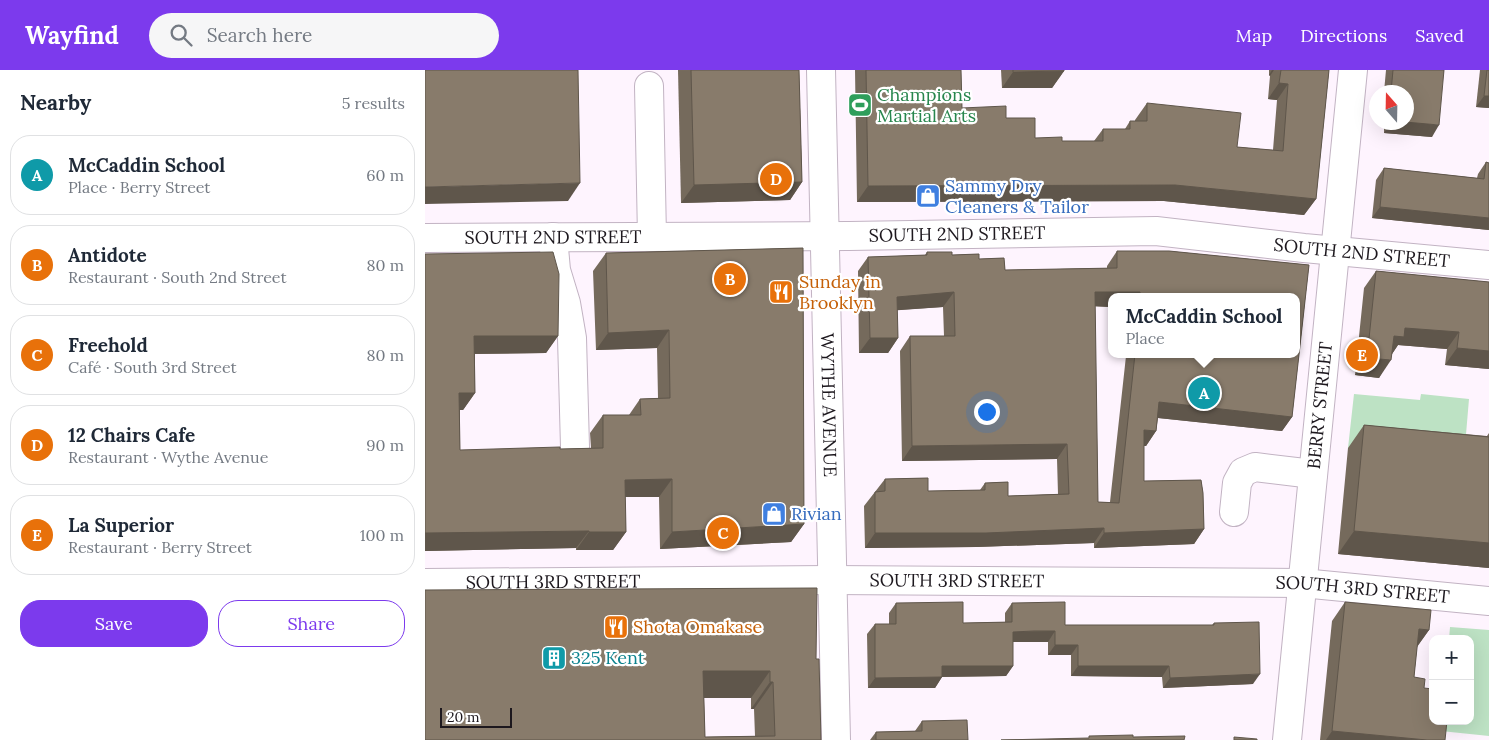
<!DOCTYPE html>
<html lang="en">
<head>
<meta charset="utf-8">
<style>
  :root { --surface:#fff; --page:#f6f6f7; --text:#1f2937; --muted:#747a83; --line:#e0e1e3; --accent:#7c3aed }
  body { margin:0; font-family:Lora,serif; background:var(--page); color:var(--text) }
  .controls { position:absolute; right:15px; bottom:15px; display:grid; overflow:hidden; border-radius:10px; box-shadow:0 5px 20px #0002 }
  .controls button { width:45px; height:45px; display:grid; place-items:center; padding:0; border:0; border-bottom:1px solid var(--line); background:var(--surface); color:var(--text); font:25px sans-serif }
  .compass { position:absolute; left:944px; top:15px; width:45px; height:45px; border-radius:50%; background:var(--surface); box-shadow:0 5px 20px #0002; rotate:340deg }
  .scale { position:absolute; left:15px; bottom:12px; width:72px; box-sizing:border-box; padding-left:5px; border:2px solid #1d181e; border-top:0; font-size:14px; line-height:18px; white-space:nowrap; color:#1d181e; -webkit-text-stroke:4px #fff; paint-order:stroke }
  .you { position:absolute; left:561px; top:341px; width:18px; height:18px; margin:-12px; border:4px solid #fff; border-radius:50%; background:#1a73e8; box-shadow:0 0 0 8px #1a73e833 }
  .badge { display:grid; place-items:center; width:32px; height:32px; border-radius:50%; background:var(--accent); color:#fff; font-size:16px; font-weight:700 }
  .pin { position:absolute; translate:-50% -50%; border:2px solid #fff; box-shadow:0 1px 5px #0006 }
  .popup { position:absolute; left:683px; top:223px; width:192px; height:65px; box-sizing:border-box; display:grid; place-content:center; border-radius:10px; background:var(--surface); filter:drop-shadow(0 1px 4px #0005); font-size:16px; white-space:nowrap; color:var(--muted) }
  .popup b { font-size:19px; color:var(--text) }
  .popup::after { content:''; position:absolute; left:50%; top:100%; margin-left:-10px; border:10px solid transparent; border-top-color:var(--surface) }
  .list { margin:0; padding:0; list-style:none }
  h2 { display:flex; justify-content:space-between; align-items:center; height:65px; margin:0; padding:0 20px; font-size:21px }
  h2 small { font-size:16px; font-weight:400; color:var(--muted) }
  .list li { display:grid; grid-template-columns:32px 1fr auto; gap:15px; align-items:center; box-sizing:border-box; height:80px; margin:0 10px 10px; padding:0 10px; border:1px solid var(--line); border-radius:20px }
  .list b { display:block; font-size:19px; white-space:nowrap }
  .list p { margin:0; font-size:16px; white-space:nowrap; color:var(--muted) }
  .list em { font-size:16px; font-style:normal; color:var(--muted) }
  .actions { display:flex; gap:10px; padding:15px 20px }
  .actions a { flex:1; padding:11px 0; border:1px solid var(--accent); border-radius:20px; text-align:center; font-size:18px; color:var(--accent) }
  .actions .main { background:var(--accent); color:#fff }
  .icon { flex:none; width:28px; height:28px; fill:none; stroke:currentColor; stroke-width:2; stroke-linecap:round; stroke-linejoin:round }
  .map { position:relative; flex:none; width:1064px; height:670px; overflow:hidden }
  header { display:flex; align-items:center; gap:30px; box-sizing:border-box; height:70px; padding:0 25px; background:var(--accent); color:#fff }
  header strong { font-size:24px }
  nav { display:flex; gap:28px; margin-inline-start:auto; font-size:18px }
  .search { width:350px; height:45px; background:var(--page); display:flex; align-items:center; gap:12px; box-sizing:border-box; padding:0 18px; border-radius:28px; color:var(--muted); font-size:19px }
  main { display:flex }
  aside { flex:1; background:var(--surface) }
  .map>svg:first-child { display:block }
  .green { fill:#bde2c4 }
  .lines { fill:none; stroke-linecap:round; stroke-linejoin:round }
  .minor-casing { stroke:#c2b3c3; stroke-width:30 }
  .major-casing { stroke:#c2b3c3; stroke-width:30 }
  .minor { stroke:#fff; stroke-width:28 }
  .major { stroke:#fff; stroke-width:28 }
  .wall { fill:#756a5c; fill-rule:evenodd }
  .shaded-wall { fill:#5f564b }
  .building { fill:#887b6b; stroke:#5f564b; fill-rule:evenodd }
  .labels { text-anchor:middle; stroke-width:4.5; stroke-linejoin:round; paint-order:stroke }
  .leisure-label { font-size:18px; fill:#27864d; stroke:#fff; text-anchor:start }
  .shop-label { font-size:18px; fill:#366cbe; stroke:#fff; text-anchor:start }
  .street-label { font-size:18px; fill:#1d181e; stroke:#fff }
  .food-label { font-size:18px; fill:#c56008; stroke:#fff; text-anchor:start }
  .culture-label { font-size:18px; fill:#0d838f; stroke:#fff; text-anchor:start }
</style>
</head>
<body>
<header>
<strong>Wayfind</strong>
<div class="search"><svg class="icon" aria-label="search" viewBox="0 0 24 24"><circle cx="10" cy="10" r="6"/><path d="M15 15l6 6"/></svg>Search here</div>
<nav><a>Map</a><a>Directions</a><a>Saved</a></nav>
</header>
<main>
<aside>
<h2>Nearby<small>5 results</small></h2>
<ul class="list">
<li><span class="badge" style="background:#0f9aa8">A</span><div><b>McCaddin School</b><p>Place · Berry Street</p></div><em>60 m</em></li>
<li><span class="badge" style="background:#e8710a">B</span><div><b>Antidote</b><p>Restaurant · South 2nd Street</p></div><em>80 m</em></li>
<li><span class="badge" style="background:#e8710a">C</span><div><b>Freehold</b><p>Café · South 3rd Street</p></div><em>80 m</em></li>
<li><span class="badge" style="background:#e8710a">D</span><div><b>12 Chairs Cafe</b><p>Restaurant · Wythe Avenue</p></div><em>90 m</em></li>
<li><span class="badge" style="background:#e8710a">E</span><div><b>La Superior</b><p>Restaurant · Berry Street</p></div><em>100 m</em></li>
</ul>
<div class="actions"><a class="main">Save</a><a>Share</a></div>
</aside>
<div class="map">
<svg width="1064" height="670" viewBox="0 0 1064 670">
  <rect width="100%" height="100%" fill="#fef4fe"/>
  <g class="green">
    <polygon points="929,324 995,330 996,324 1044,329 1039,388 923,378"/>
    <polygon points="1025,557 1064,560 1064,666 1016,661 1016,651 1045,651 1045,569 1024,569"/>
  </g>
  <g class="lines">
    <defs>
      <g id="minor">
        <polyline points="224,16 227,167"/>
        <polyline points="128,167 131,200 141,233 147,268 150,377"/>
        <path id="s1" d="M0,168L424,166L731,161L879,178L1064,195"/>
        <polyline points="809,442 812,413 818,402 830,397 888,404"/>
        <path id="s2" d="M0,513L406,510L877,513L1064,531"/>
        <path id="s3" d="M862,670L928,0"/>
      </g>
      <g id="major">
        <path id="s4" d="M396,0L411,670"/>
      </g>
    </defs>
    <use href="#minor" class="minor-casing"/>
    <use href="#major" class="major-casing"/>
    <use href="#minor" class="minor"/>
    <use href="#major" class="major"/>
  </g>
  <g class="wall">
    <polygon points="253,0 374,0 377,112 365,130 256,133"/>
    <polygon points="430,0 536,0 537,38 581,48 610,68 637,71 669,71 678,59 700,59 705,51 710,51 710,50 722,33 812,77 848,80 852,30 843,29 845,6 844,5 844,0 904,0 891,129 879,145 739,131 432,132"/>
    <polygon points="576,0 639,0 639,1 627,18 577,18"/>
    <polygon points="961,0 1019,0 1007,67 959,63 959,52 982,52 982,22 959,22"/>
    <polygon points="1055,0 1064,0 1064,38 1051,37"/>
    <polygon points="1061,92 1064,93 1064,160 947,148 951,110 959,98 1052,108 1053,104"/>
    <polygon points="378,178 379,454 366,472 235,479 234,427 200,427 201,462 188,480 151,480 151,478 0,481 0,184 133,266 121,283 50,284 50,323 38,340 35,340 35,380 135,379 166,378 165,363 178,345 204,345 215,329 233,328 232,278 171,280 168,201 181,183"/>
    <path d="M692,181H744L884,195L867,347L857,361L733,348L731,361L721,376H719V411L776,410L778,423L779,459L769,474L669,478V473L551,477L440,478L439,436L460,409L503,408V421L555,420L560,413L583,412V426L633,424L632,389L477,391L475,281L485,266H519L518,237L472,240L473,268L463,283H434L433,201L443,187L500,185L502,182H527V185L554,184V189L579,188L580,200L682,198V196ZM686,227H872V284H702L701,286L685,432H673L670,236L686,237Z"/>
    <polygon points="951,201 1064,212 1064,299 1020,295 1022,279 973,275 967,284 954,308 930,305 939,218"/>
    <polygon points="939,355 1062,366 1064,363 1064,498 913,484 923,378"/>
    <polygon points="920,532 1004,560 992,577 989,607 999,618 1020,670 895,670 907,551"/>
    <polygon points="471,533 538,553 580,552 580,543 587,533 640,555 787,555 789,553 828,614 738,618 737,607 646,606 646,585 623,585 623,572 588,572 588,596 581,606 517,607 510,618 443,618 442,564 450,554 464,554 464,543"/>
    <path d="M391,589L396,670H0ZM279,628H326V639H329L330,666L280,667Z"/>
    <polygon points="497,651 543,670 445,670 451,662 490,661"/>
  </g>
  <g class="shaded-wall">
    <polygon points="847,0 849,0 845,6 844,5"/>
    <polygon points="639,1 627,18 577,18 588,2"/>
    <polygon points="854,13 863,14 852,30 843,29"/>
    <polygon points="1059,26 1064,26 1064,38 1051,37"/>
    <polygon points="966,52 980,52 1014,55 1007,67 959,63"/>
    <polygon points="377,112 365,130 256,133 269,115"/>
    <polygon points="155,113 143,131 0,134 0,117"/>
    <polygon points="750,115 891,129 879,145 739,131 432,132 443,116"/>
    <polygon points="955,137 1064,148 1064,160 947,148"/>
    <polygon points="529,222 518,237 462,241 472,227"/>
    <polygon points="670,222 715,222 712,227 686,227 686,237 660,236"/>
    <polygon points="980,258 1034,262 1022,279 973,275 967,284 969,266"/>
    <polygon points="244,260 232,278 171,280 183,263"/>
    <polygon points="49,266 133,266 121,283 37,284"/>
    <polygon points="445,268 473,268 463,283 434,283"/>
    <polygon points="1032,278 1064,281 1064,299 1020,295"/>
    <polygon points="942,288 966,290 954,308 930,305"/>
    <polygon points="34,323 50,323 38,340 22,340"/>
    <polygon points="734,332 867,347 857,361 724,347"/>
    <polygon points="719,360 731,361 721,376 709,375"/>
    <polygon points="642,374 632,389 477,391 487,376"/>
    <polygon points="247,409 234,427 187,427 200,410"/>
    <polygon points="379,454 366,472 235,479 247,462"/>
    <polygon points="679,458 669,473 551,477 440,478 450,463"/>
    <polygon points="779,459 769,474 669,478 679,463"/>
    <polygon points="164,461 151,478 0,481 0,463"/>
    <polygon points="929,461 1064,473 1064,498 913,484"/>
    <polygon points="164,462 201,462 188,480 151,480"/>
    <polygon points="994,559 1004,560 991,578"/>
    <polygon points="630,561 623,572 580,572 588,562"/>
    <polygon points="630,575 653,575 646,585 623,585"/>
    <polygon points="517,596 588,596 581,606 510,607"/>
    <polygon points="653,596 744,596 737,607 646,606"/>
    <polygon points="278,601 345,601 326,628 260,628"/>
    <polygon points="835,604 828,614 738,618 745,608"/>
    <polygon points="517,607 510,618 443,618 450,608"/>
    <polygon points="345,612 348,612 329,639 326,639"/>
    <polygon points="907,661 1002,670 901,670"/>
  </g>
  <g class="building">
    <polygon points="0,0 153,0 155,113 0,117"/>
    <polygon points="266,0 374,0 377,112 269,115"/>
    <polygon points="441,0 536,0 537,38 581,36 581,48 610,48 610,68 637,67 637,71 678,71 678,59 705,59 705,51 722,51 722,33 816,43 812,77 858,81 863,14 854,13 856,0 904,0 891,129 750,115 443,116"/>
    <polygon points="588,0 639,0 639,1 588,2"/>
    <polygon points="968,0 1019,0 1014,55 980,52 982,52 982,22 966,22"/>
    <polygon points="1062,0 1064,0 1064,26 1059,26"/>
    <polygon points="1061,92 1064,93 1064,148 955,137 959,98 1059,109"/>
    <polygon points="378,178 379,454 247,462 247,409 200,410 201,462 164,462 164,461 0,463 0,184 128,182 134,204 133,266 49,266 50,323 34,323 35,380 135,377 135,379 178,378 178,345 216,345 215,329 245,328 244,260 183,263 181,183"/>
    <path d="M692,181H744L884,195L867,347L734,332L731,361L719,360V411L776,410L778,423L779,459L679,463V458L561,463H450V422L460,421V409L503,408V421L560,420V413L583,412V426L644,424L642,374L487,376L485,266H530L529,222L472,227L473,268H445L443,187L502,185V182H527V185L554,184V189L579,188L580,200L692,198ZM670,222H715V227H872V284H710L694,433L673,432Z"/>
    <polygon points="951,201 1064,212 1064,281 1032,278 1034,262 980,258 979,267 969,266 966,290 942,288"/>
    <polygon points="939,355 1064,367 1064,473 929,461"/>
    <path d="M392,518L391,589H394L396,670H0V520ZM278,601H345V612H348L350,666L280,667Z"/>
    <polygon points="538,532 538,553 587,552 587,533 640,532 640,555 789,555 789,553 834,552 835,604 745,608 744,596 653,596 653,575 630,575 630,561 609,561 588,562 588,596 517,596 517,607 450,608 450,554 471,554 471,533"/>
    <polygon points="920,532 1006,540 1004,560 994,559 989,607 1000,609 999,618 1008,619 1008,651 1022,651 1020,670 1002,670 907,661"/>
    <polygon points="542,650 543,670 451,670 451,662 497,661 497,651"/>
    <polygon points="708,665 708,667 760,666 759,670 576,670 664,668 664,666"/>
    <polygon points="809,667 832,669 832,670 809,670"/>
  </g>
  <defs>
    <symbol id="stadium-square" viewBox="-11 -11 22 22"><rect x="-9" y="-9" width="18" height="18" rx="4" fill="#2e9e5b" stroke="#fff"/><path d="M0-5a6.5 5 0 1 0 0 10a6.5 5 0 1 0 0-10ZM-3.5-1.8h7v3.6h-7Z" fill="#fff"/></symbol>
    <symbol id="shop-square" viewBox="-11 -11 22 22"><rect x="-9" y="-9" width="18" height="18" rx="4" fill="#3f7fe0" stroke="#fff"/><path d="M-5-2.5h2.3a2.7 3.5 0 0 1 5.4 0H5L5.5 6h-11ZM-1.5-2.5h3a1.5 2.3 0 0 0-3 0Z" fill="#fff"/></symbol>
    <symbol id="restaurant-square" viewBox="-11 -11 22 22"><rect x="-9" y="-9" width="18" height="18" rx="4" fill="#e8710a" stroke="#fff"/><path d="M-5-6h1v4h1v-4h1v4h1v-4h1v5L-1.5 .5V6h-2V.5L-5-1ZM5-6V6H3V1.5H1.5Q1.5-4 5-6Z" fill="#fff"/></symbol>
    <symbol id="building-square" viewBox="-11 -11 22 22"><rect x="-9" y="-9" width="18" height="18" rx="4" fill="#0f9aa8" stroke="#fff"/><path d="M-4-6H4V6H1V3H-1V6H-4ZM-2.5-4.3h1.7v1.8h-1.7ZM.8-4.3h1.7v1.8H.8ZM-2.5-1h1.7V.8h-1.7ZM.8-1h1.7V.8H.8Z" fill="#fff"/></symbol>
  </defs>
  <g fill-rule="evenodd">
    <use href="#stadium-square" x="421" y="21" width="28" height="28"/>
    <use href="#shop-square" x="489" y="112" width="28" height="28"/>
    <use href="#restaurant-square" x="342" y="208" width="28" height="28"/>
    <use href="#shop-square" x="335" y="430" width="28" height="28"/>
    <use href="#restaurant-square" x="177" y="543" width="28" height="28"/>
    <use href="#building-square" x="115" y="574" width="28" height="28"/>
  </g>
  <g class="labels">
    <g class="leisure-label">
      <text x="452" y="31">Champions<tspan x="452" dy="21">Martial Arts</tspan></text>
    </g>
    <g class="shop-label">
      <text x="520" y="122">Sammy Dry<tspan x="520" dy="21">Cleaners &amp; Tailor</tspan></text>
      <text x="366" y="450">Rivian</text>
    </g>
    <g class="street-label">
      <text dy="6" stroke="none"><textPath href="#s1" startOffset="532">SOUTH 2ND STREET</textPath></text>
      <text dy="6" stroke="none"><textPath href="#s1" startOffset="128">SOUTH 2ND STREET</textPath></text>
      <text dy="6" stroke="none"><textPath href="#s1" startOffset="938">SOUTH 2ND STREET</textPath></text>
      <text dy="6" stroke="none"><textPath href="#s4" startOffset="335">WYTHE AVENUE</textPath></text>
      <text dy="6" stroke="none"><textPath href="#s3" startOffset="336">BERRY STREET</textPath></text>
      <text dy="6" stroke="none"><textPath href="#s2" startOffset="532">SOUTH 3RD STREET</textPath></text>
      <text dy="6" stroke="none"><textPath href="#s2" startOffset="128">SOUTH 3RD STREET</textPath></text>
      <text dy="6" stroke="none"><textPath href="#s2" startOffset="938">SOUTH 3RD STREET</textPath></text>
    </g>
    <g class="food-label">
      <text x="374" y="218">Sunday in<tspan x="374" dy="21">Brooklyn</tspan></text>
      <text x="208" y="563">Shota Omakase</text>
    </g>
    <g class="culture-label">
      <text x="146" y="594">325 Kent</text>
    </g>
  </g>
</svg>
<div class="controls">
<button>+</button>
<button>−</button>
</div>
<svg class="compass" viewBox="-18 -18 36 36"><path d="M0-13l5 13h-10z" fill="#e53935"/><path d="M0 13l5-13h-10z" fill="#747a83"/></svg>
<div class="scale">20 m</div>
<div class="you"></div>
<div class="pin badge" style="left:779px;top:323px;background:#0f9aa8">A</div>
<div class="popup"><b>McCaddin School</b>Place</div>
<div class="pin badge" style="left:305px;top:209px;background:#e8710a">B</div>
<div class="pin badge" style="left:298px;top:463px;background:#e8710a">C</div>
<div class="pin badge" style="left:351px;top:109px;background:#e8710a">D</div>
<div class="pin badge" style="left:937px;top:285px;background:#e8710a">E</div>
</div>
</main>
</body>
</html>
